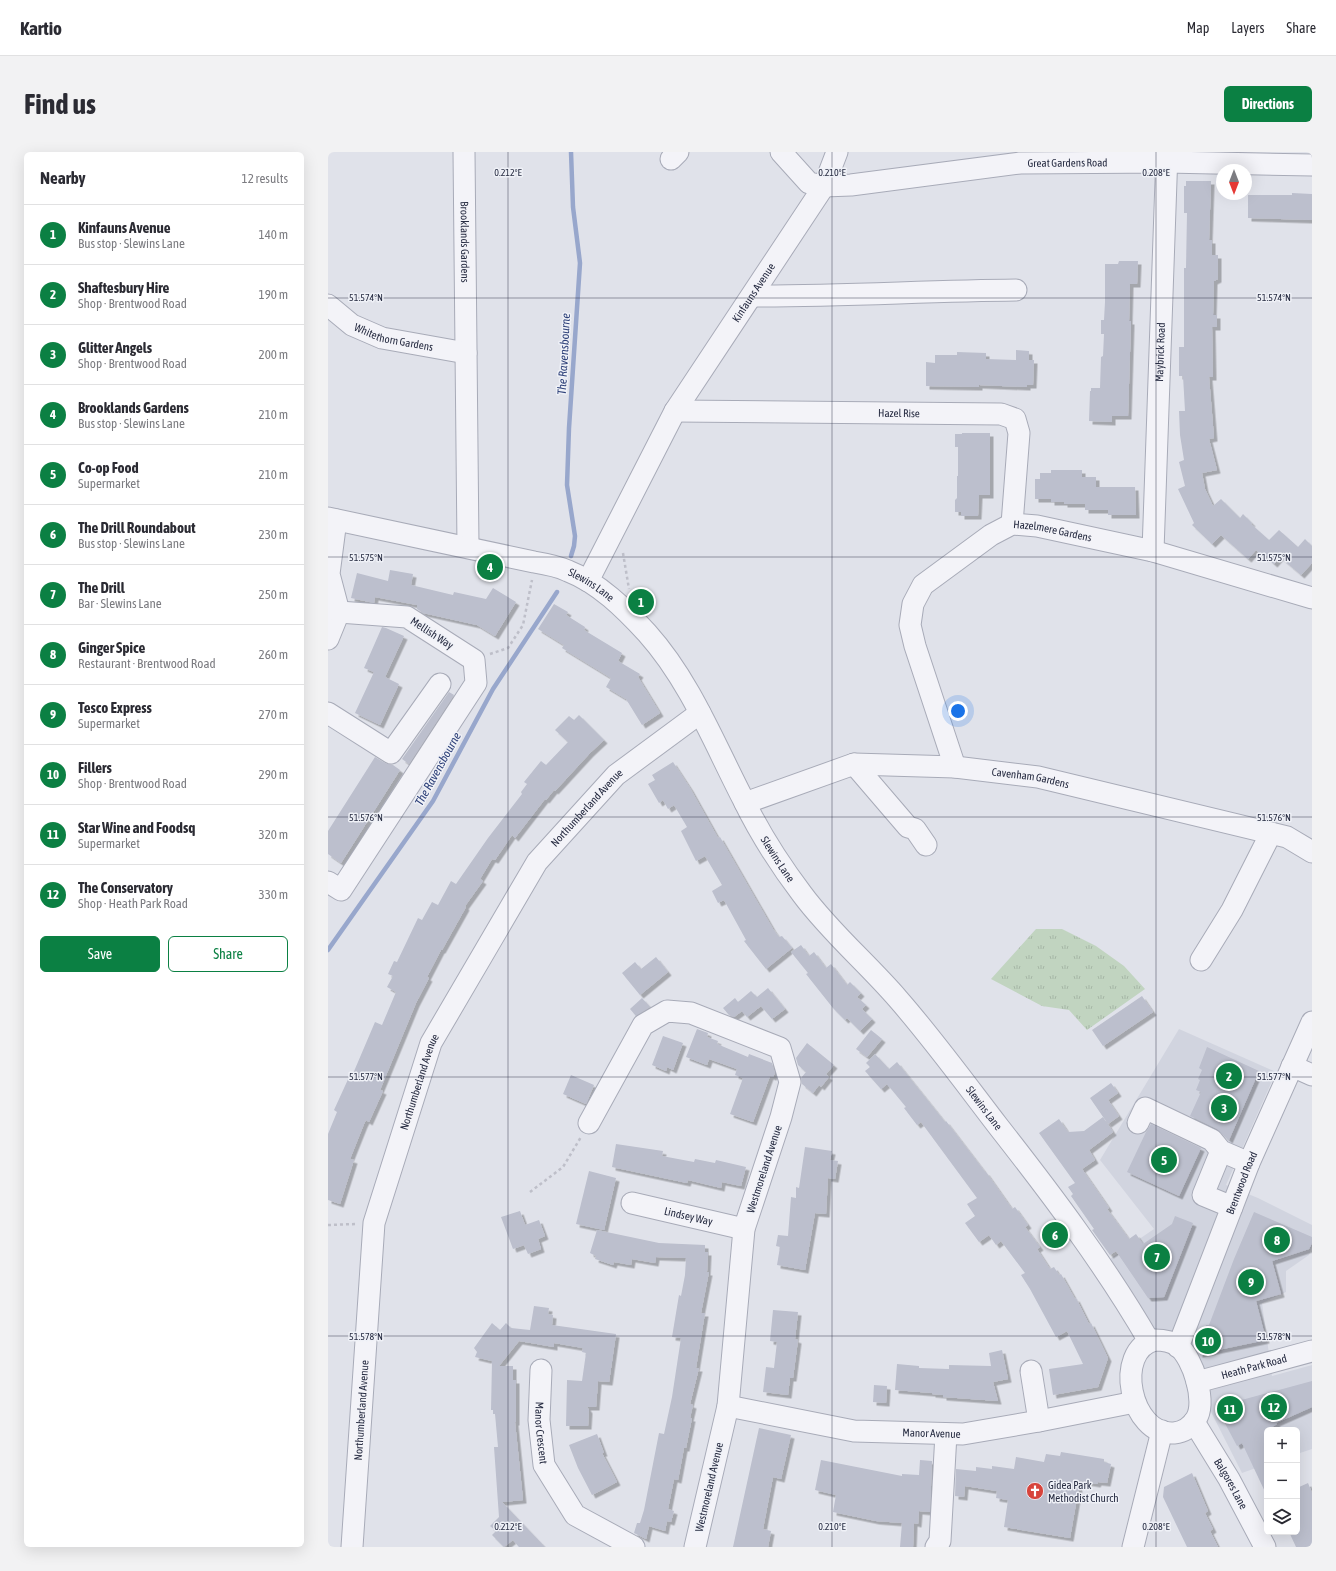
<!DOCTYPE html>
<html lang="en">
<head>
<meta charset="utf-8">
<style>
  :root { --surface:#fff; --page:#f2f2f3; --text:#2b2b33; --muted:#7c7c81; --line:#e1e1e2; --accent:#0b8043 }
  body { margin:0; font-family:"Asap Condensed",sans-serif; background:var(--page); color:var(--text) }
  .controls { position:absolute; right:12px; bottom:12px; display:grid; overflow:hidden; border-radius:6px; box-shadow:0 4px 16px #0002 }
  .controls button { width:36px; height:36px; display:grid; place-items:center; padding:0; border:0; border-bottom:1px solid var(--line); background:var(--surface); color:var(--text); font:20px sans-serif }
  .compass { position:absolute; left:888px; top:12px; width:36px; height:36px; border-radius:50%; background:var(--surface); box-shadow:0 4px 16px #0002; rotate:180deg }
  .you { position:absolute; left:630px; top:559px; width:14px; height:14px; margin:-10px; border:3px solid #fff; border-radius:50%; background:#1a73e8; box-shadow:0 0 0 6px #1a73e833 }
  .badge { display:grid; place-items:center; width:26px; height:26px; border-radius:50%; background:var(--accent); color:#fff; font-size:13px; font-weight:700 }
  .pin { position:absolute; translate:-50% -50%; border:2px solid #fff; box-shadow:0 1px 4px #0006 }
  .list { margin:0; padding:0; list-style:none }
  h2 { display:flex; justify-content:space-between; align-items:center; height:52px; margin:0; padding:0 16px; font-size:17px }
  h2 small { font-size:13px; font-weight:400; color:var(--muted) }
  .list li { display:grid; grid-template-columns:26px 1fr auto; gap:12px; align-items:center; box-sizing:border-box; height:60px; padding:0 16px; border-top:1px solid var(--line) }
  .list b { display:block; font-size:15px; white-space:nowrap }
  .list p { margin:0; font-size:13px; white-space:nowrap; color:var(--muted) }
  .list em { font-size:13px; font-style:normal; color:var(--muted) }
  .actions { display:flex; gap:8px; padding:12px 16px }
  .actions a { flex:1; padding:9px 0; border:1px solid var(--accent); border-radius:6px; text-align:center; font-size:14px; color:var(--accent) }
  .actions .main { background:var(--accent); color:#fff }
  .icon { flex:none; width:22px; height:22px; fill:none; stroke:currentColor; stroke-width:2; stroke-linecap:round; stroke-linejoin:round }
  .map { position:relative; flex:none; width:984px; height:1395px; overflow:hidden; border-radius:6px }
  header { display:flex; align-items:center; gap:24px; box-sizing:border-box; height:56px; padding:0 20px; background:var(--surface); border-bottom:1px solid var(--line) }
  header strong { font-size:19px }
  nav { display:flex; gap:22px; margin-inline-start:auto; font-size:14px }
  .intro { display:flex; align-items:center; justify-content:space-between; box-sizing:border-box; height:96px; padding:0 24px }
  h1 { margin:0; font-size:28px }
  .button { padding:10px 18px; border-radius:6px; background:var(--accent); color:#fff; font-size:14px; font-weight:700 }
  main { display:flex; gap:24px; padding:0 24px }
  aside { flex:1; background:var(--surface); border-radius:6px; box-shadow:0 4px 16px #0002 }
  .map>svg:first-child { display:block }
  .built { fill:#d1d4df }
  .grass { fill:url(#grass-tufts) }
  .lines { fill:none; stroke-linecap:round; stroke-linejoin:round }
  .stream { stroke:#98a7cc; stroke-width:4.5 }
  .building { fill:#bcbfcd; filter:url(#shadow) }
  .minor-casing { stroke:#a8abb8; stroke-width:23 }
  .path { stroke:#bebfc9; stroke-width:2.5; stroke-dasharray:3 3; stroke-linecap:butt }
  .minor { stroke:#f3f3f8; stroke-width:21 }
  .ticks { fill:none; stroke:#272c42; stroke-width:1; stroke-opacity:0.45 }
  .labels { text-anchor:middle; stroke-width:3; stroke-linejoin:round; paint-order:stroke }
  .street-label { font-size:11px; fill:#272c42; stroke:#eff1f7 }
  .poi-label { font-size:11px; fill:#272c42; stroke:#eff1f7; text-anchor:start }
  .water-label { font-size:12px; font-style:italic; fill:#2e4179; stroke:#eff1f7 }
  .ticks-label { font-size:10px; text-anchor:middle; fill:#272c42; stroke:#eff1f7; stroke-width:3; stroke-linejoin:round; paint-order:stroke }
</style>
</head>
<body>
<header>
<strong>Kartio</strong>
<nav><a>Map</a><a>Layers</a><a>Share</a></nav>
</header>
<div class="intro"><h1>Find us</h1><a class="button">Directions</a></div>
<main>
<aside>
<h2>Nearby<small>12 results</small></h2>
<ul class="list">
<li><span class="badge">1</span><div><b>Kinfauns Avenue</b><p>Bus stop · Slewins Lane</p></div><em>140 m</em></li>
<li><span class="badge">2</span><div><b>Shaftesbury Hire</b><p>Shop · Brentwood Road</p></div><em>190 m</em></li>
<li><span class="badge">3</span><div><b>Glitter Angels</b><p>Shop · Brentwood Road</p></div><em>200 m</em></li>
<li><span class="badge">4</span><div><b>Brooklands Gardens</b><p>Bus stop · Slewins Lane</p></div><em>210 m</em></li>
<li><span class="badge">5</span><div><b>Co-op Food</b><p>Supermarket</p></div><em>210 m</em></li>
<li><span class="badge">6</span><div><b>The Drill Roundabout</b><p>Bus stop · Slewins Lane</p></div><em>230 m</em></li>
<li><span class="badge">7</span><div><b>The Drill</b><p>Bar · Slewins Lane</p></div><em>250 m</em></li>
<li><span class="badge">8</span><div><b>Ginger Spice</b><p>Restaurant · Brentwood Road</p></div><em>260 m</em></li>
<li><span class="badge">9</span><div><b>Tesco Express</b><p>Supermarket</p></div><em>270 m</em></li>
<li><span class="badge">10</span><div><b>Fillers</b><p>Shop · Brentwood Road</p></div><em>290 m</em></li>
<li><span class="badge">11</span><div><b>Star Wine and Foodsq</b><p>Supermarket</p></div><em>320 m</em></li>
<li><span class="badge">12</span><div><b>The Conservatory</b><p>Shop · Heath Park Road</p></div><em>330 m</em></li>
</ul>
<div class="actions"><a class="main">Save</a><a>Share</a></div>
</aside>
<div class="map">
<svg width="984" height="1395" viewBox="0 0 984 1395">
  <defs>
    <pattern id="grass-tufts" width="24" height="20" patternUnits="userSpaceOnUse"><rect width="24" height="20" fill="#c1d4c0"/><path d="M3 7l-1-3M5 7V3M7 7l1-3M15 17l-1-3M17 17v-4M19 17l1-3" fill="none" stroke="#a6b6a6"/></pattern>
    <filter id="shadow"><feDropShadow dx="3.5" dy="3.5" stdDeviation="0" flood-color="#0004"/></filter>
  </defs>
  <rect width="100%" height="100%" fill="#e0e2ea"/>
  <polygon class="built" points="851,877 948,920 898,1033 930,1046 984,1073 984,1095 981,1103 958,1119 958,1140 934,1151 944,1224 984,1213 984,1297 969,1302 969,1278 939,1278 939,1312 914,1321 850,1195 821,1189 773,1113 826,1077 772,1008"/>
  <polygon class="grass" points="708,777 734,777 768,794 796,814 817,837 759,878 741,858 714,854 663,827"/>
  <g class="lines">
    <g class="stream">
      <polyline points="243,0 245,55 252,111 241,276 239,333 247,384 246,394 243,404"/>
      <polyline points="0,798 105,649 165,537 229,440"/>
    </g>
  </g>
  <g class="building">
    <polygon points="858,29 883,29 881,88 884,88 884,103 890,103 890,127 886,129 885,163 889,163 889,175 884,175 885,225 881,225 886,286 881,287 889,318 874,321 877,337 885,354 893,347 912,366 915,362 924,371 923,372 941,388 951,378 970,395 977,387 984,394 984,411 973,423 952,405 946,412 938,405 937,407 928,398 920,407 893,383 884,392 864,373 866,371 850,337 857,334 851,310 856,308 852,283 851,259 857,259 855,224 851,224 851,195 856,195 856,116 858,116 859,61 856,61 856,34 858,34"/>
    <polygon points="964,41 984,42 984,68 920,66 920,43 964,43"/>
    <polygon points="791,109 810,109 809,132 802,132 801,169 803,169 800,264 784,264 784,270 761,269 762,239 763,239 763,236 772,236 773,205 775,204 776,182 773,182 773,168 776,168 777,150 777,112 790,112"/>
    <polygon points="688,198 701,199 701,208 706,208 705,233 699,233 699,235 651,233 651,235 598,234 598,210 607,211 607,203 629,203 629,200 658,201 658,207 688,208"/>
    <polygon points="634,281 662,281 662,343 651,343 650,364 633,364 633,360 627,360 627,348 629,346 629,324 630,324 630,295 627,295 627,282 634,282"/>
    <polygon points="723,318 754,318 754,325 768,325 768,335 807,335 808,363 780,363 780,358 757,358 757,352 736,352 736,350 723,350 723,347 707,347 707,327 712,327 712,321 723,321"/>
    <polygon points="62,418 85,422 83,433 125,443 126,440 158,447 165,436 188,450 167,484 149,473 95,461 89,457 89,453 47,445 46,451 23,446 29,421 60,429"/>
    <polygon points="226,452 240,460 238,463 257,475 256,478 294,501 290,509 312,522 310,525 332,561 314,573 298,547 278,535 283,526 234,496 236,493 210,477"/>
    <polygon points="54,475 58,476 76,484 57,525 71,532 52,573 27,561 46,520 36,516"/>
    <polygon points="121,540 126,543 81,612 74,607"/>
    <polygon points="251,563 276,588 262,601 227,639 226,638 218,648 217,647 187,686 184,683 167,708 164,707 152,727 155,729 137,754 138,755 114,798 113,798 99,825 101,826 88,851 52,938 55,939 41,970 38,968 36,972 22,1007 26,1008 12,1052 0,1048 0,982 9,960 6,958 22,923 24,924 47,870 54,873 68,840 59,835 65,824 60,822 66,809 69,810 90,766 94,768 104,750 110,753 123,729 128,732 160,686 194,642 193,640 199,632 196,630 213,609 218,613 240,590 227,578 241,564 246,568"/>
    <polygon points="47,605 57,611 65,613 72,618 13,711 0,702 0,679"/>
    <polygon points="345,610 362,636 390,686 392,685 445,777 451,785 454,784 464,796 438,817 416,789 418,788 396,748 390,751 384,739 394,733 377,704 368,709 353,679 359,675 346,653 340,657 335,648 331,651 320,632 327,628 324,623"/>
    <polygon points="473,793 481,804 486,800 498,816 503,812 519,833 522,830 533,841 529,845 538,853 534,857 544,867 532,879 519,866 517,868 505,856 478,822 480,821 463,800"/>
    <polygon points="328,805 340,820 312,843 294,821 307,810 313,817"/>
    <polygon points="440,836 457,857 444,867 433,854 419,865 414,859 406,865 401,863 395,856 407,846 410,850 423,839 429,845"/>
    <polygon points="814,844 825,860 775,894 764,878"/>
    <polygon points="314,846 322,855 308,864 302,857"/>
    <polygon points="369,877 380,881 379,885 390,889 389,892 420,905 421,902 444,911 447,921 445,925 442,924 425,970 402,962 415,926 407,923 409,917 381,907 379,913 358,905"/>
    <polygon points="543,878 554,887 539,905 528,897"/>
    <polygon points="335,884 355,891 345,918 339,915 338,919 324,913"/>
    <polygon points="479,891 506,913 498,922 501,925 493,935 491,933 485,941 474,932 473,926 478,920 470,913 468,906"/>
    <polygon points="879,895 931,919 901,988 889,977 862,964 873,940 868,938 872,928 870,927 874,918 871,916"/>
    <polygon points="547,902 561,917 569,910 617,970 618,969 657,1020 658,1020 684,1057 687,1055 700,1073 697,1075 712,1095 709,1097 722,1117 726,1115 731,1123 733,1122 747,1147 748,1146 761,1172 763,1171 780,1206 770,1235 725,1243 721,1217 755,1212 739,1179 728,1185 702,1137 693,1123 697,1121 673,1089 668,1093 661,1083 651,1090 637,1071 647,1064 639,1052 649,1046 593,970 589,973 576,956 578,955 559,932 553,937 537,919 542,915 538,911"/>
    <polygon points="243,923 266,933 258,952 235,942"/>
    <polygon points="783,931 790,941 780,948 791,964 780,972 762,946"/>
    <polygon points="775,965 785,980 761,998 767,1008 754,1017 781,1056 779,1057 801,1087 808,1082 815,1092 844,1072 847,1064 865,1071 836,1145 820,1146 788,1099 782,1103 764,1078 766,1077 743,1044 745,1042 740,1035 747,1031 711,981 731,967 740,980 756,979"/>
    <polygon points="823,972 873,996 851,1044 799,1020 818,980"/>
    <polygon points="288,992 335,999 334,1004 366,1010 367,1007 387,1011 388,1008 418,1015 413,1034 394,1030 393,1036 360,1028 359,1031 284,1015"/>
    <polygon points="477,995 504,999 502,1008 510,1009 507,1027 500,1026 498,1062 487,1061 477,1118 449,1113 452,1095 448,1094 450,1083 460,1084 463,1045 468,1046 468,1035 471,1036"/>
    <polygon points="261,1019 288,1026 276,1078 248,1072"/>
    <polygon points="192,1059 197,1073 211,1068 217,1084 210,1087 213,1097 200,1102 196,1093 185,1097 173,1065"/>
    <polygon points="926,1060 984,1085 984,1091 981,1097 944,1109 953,1142 928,1149 938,1188 871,1202 878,1173 881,1173 906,1107"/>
    <polygon points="269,1078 331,1091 377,1093 377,1100 380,1100 379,1120 381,1120 373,1161 377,1161 368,1216 371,1216 362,1252 365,1253 362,1266 364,1266 358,1296 356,1296 350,1328 346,1327 340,1357 346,1359 343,1370 339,1369 337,1379 321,1374 318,1387 306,1381 309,1371 312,1371 316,1358 331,1281 336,1282 344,1245 353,1186 344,1185 351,1143 353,1144 357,1123 358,1106 328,1105 327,1111 304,1107 303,1113 286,1110 285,1113 267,1107 268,1104 262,1101"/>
    <polygon points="206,1154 221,1156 220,1162 225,1163 224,1173 288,1182 281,1230 270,1229 268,1255 259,1255 261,1258 260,1274 238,1274 239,1228 254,1229 258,1201 254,1200 255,1196 226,1191 226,1195 191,1189 171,1214 185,1214 185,1228 188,1228 188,1270 187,1270 195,1348 174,1350 217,1395 191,1395 185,1388 176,1395 164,1383 168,1379 162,1374 171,1365 166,1295 170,1295 167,1262 165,1262 165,1258 163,1258 164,1209 147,1205 149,1200 146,1196 164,1171 172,1178 178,1171 183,1176 202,1178"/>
    <polygon points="445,1158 470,1160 467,1187 470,1188 465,1226 462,1226 460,1243 435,1240 438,1215 446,1216 449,1190 442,1189"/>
    <polygon points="674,1198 680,1227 665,1230 670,1249 615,1245 615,1243 604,1242 604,1241 567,1238 569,1212 591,1214 591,1216 621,1217 621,1213 663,1214 661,1201"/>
    <polygon points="984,1229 984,1255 948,1271 949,1272 939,1278 939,1344 914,1291 909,1294 892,1262 895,1253"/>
    <polygon points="546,1233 559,1234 558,1251 545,1250"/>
    <polygon points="431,1276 463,1283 453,1327 445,1325 435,1377 443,1379 440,1395 405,1395"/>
    <polygon points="269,1282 276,1301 274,1301 289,1330 264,1343 250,1316 241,1293"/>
    <polygon points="733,1300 776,1307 776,1310 783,1312 779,1331 770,1330 769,1332 752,1329 742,1386 676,1375 680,1348 668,1346 669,1339 637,1334 636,1345 627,1344 628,1317 648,1319 648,1315 664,1317 664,1314 686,1317 688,1305 716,1310 718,1302 732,1304"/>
    <polygon points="493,1308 574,1324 574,1322 591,1323 592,1308 604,1309 602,1360 591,1359 590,1372 586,1371 585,1395 572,1395 574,1371 548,1369 505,1360 508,1343 487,1338"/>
    <polygon points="864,1321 880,1359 877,1361 885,1377 882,1379 890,1395 859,1395 835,1345 836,1335"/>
    <polygon points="980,1331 984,1341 984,1395 968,1395 961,1380 969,1380 969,1336"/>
  </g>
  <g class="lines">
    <defs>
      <g id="minor">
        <path id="s1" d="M136,0L140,395"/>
        <path id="s2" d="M453,0L481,31L496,34L523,33L692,11L838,10L984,13"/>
        <polyline points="343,7 350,0"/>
        <path d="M424,144C512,144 600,139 688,138"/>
        <path id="s3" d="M0,153L24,173L54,186L138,201"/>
        <path id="s4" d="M347,259L673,262L687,267L691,281L684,372"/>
        <path id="s5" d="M0,366L206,410C218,412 230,414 240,419C271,431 297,457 319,481C362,529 386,591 415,647C431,680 452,713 474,742C502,780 539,811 570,847C605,887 637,931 670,974C724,1043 777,1113 821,1189"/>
        <path id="s6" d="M825,399L839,0"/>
        <path id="s7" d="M260,429L347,259L496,34L509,0"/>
        <polyline points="0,487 11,460 1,422 8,368"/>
        <polyline points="0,561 63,601 112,532"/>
        <polyline points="526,612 580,675 587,677 598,693"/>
        <path id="s8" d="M627,615L587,494L582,473L585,452L595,433L663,383L684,372L709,374L825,399L984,446"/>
        <path id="s9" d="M417,651L526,612L627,615L710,625L959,685L984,700"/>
        <polyline points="0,730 13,738 148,531 146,508 79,465 11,460"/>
        <polyline points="873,808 904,758 943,681"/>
        <polyline points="964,914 984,923"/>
        <polyline points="261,971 315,873 339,859 363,861 452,896 462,930 453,965 416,1077 400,1254 367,1395"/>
        <polyline points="810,971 817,956 884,988 893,999 921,1011"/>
        <polyline points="893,999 875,1043 904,1055"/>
        <path id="s10" d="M304,1051L416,1077"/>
        <path d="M827,1188C835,1188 843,1189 850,1194C865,1206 879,1250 868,1267C863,1275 856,1280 846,1281C802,1284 785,1198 827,1188Z"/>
        <path id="s11" d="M850,1195L921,1011L984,870"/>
        <path id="s12" d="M213,1218L211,1268L216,1313L247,1363L306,1395"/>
        <polyline points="703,1219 711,1269"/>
        <path id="s13" d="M869,1230L984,1199"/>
        <path id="s14" d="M400,1254L526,1279L635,1282L711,1269L807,1250"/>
        <path id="s15" d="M866,1270L901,1327L937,1395"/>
        <path id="s16" d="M24,1395L46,1071L103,891L209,710L288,623L372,561"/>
        <polyline points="608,1395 612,1389 618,1282"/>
        <polyline points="805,1395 834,1279"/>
      </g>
    </defs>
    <use href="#minor" class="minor-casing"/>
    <g class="path">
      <polyline points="295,401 301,437"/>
      <polyline points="162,502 180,496 195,473 204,428"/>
      <polyline points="202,1040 235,1015 253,985"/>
      <polyline points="0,1073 28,1072"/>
    </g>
    <use href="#minor" class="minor"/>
  </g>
  <path class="ticks" d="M180,0V1395M504,0V1395M828,0V1395M0,146H984M0,405H984M0,665H984M0,925H984M0,1184H984"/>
  <defs>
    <symbol id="church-disc" viewBox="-11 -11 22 22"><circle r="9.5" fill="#d7443c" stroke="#eff1f7"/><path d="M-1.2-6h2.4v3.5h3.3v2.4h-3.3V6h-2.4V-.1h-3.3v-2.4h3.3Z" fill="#fff"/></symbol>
  </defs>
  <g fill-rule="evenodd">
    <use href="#church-disc" x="697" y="1329" width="20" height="20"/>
  </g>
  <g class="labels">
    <g class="street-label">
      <text dy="4" stroke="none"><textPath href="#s2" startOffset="302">Great Gardens Road</textPath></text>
      <text dy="4" stroke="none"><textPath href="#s1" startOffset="90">Brooklands Gardens</textPath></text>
      <text dy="4" stroke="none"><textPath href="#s7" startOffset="333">Kinfauns Avenue</textPath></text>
      <text dy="4" stroke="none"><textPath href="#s3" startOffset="75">Whitethorn Gardens</textPath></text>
      <text dy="4" stroke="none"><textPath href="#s6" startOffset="199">Maybrick Road</textPath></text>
      <text dy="4" stroke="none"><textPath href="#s4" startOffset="224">Hazel Rise</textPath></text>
      <text dy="4" stroke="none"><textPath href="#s8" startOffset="341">Hazelmere Gardens</textPath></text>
      <text dy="4" stroke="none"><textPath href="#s5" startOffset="273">Slewins Lane</textPath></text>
      <text transform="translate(104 481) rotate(33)" y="4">Mellish Way</text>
      <text dy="4" stroke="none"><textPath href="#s9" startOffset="293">Cavenham Gardens</textPath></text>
      <text dy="4" stroke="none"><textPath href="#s16" startOffset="797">Northumberland Avenue</textPath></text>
      <text dy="4" stroke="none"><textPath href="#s5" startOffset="609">Slewins Lane</textPath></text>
      <text dy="4" stroke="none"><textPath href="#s16" startOffset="473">Northumberland Avenue</textPath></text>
      <text dy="4" stroke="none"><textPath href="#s5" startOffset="933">Slewins Lane</textPath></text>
      <text transform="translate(436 1017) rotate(-72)" y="4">Westmoreland Avenue</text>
      <text dy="4" stroke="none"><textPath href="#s11" startOffset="176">Brentwood Road</textPath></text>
      <text dy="4" stroke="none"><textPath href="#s10" startOffset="58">Lindsey Way</textPath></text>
      <text dy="4" stroke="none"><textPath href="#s13" startOffset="59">Heath Park Road</textPath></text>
      <text dy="4" stroke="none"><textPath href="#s16" startOffset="137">Northumberland Avenue</textPath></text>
      <text dy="4" stroke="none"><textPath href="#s12" startOffset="63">Manor Crescent</textPath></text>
      <text dy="4" stroke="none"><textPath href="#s14" startOffset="206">Manor Avenue</textPath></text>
      <text dy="4" stroke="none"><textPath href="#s15" startOffset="72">Balgores Lane</textPath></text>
      <text transform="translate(381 1335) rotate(-77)" y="4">Westmoreland Avenue</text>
    </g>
    <g class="poi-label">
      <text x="720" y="1337">Gidea Park<tspan x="720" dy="13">Methodist Church</tspan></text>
    </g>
    <g class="water-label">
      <text transform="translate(236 202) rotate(-87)" y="4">The Ravensbourne</text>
      <text transform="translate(110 617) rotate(-61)" y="4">The Ravensbourne</text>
    </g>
  </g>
  <g class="ticks-label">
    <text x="180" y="24">0.212°E</text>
    <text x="504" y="24">0.210°E</text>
    <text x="828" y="24">0.208°E</text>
    <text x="946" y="149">51.574°N</text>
    <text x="38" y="149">51.574°N</text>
    <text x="946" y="409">51.575°N</text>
    <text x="38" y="409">51.575°N</text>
    <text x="38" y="669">51.576°N</text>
    <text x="946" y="669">51.576°N</text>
    <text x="946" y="928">51.577°N</text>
    <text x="38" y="928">51.577°N</text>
    <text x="946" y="1188">51.578°N</text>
    <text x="38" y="1188">51.578°N</text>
    <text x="180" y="1378">0.212°E</text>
    <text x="504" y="1378">0.210°E</text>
    <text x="828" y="1378">0.208°E</text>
  </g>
</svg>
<div class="controls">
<button>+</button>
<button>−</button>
<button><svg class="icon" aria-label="layers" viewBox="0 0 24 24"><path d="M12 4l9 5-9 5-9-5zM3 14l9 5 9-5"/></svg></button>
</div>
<svg class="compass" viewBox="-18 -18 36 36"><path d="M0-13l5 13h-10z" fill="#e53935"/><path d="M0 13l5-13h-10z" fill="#7c7c81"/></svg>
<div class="you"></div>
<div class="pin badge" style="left:313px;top:450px">1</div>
<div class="pin badge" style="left:901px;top:924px">2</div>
<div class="pin badge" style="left:896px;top:956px">3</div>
<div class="pin badge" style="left:162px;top:415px">4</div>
<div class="pin badge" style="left:836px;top:1008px">5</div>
<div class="pin badge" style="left:727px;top:1083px">6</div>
<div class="pin badge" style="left:829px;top:1105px">7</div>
<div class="pin badge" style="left:949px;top:1088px">8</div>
<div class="pin badge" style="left:923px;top:1130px">9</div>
<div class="pin badge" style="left:880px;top:1189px">10</div>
<div class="pin badge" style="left:902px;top:1257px">11</div>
<div class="pin badge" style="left:946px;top:1255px">12</div>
</div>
</main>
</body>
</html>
